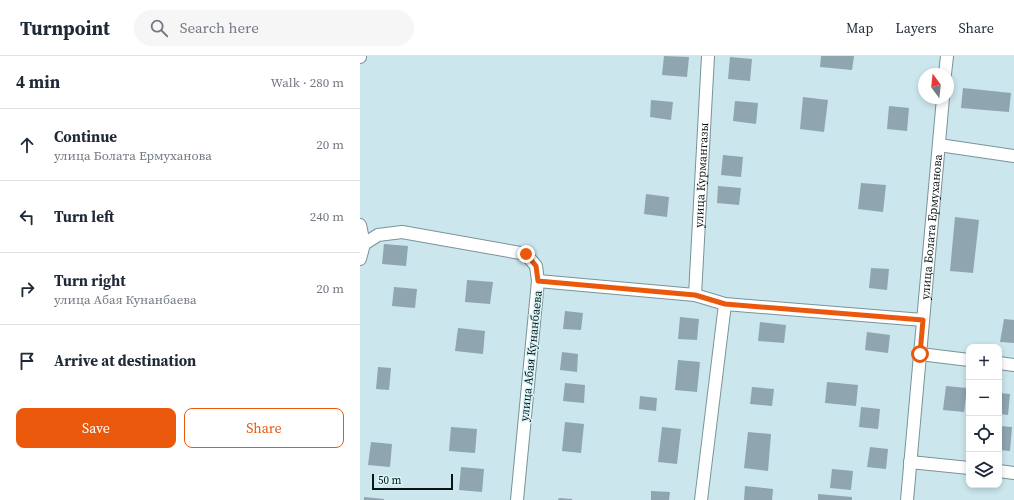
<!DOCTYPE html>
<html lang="en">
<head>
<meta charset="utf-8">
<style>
  :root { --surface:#fff; --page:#f6f6f7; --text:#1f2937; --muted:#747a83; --line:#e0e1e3; --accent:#ea580c }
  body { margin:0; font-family:"Source Serif 4",serif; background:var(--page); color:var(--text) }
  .controls { position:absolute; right:12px; bottom:12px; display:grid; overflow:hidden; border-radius:8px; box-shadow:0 2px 6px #0003 }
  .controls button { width:36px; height:36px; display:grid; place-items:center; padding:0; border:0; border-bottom:1px solid var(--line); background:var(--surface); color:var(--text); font:20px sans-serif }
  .compass { position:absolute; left:558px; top:12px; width:36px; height:36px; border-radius:50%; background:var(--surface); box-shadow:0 2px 6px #0003; rotate:345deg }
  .scale { position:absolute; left:12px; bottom:10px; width:81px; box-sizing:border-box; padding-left:4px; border:2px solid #0a1415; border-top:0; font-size:11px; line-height:14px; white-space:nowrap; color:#0a1415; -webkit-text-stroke:3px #d8f4f9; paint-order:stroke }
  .stop { position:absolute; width:12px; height:12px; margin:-9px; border:3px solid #ea580c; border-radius:50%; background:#fff }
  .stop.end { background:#ea580c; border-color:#fff; box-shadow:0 1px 4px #0008 }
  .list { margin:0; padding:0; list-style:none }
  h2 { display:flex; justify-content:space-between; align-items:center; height:52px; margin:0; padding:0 16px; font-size:17px }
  h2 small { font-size:13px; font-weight:400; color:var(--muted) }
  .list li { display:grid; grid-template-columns:26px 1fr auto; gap:12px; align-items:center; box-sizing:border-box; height:72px; padding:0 16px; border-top:1px solid var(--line) }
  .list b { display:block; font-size:15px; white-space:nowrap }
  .list p { margin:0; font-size:13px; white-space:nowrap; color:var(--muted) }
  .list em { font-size:13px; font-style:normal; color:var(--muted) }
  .actions { display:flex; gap:8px; padding:12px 16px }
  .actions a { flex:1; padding:9px 0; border:1px solid var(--accent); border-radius:8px; text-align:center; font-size:14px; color:var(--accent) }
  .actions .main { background:var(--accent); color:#fff }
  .icon { flex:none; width:22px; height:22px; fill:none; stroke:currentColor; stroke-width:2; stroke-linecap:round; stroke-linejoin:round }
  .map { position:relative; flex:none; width:654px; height:444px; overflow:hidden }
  header { display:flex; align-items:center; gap:24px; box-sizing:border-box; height:56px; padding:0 20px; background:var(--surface); border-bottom:1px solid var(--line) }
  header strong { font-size:19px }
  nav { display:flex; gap:22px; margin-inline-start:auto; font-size:14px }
  .search { width:280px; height:36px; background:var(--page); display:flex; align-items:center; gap:10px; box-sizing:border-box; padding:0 14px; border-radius:22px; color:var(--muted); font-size:15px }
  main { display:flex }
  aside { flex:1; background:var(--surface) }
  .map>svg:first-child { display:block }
  .building { fill:#8fa5b0 }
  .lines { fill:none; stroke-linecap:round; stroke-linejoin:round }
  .street-casing { stroke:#7a9398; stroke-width:14 }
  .street { stroke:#fff; stroke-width:12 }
  .route { stroke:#ea580c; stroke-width:5 }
  .labels { text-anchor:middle; stroke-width:3; stroke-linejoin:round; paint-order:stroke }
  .street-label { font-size:12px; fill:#0a1415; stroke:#d8f4f9 }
</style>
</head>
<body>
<header>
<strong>Turnpoint</strong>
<div class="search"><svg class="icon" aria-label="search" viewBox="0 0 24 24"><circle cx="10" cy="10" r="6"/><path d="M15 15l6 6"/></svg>Search here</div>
<nav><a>Map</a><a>Layers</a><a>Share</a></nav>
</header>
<main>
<aside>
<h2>4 min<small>Walk · 280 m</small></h2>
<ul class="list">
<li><svg class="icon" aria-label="ahead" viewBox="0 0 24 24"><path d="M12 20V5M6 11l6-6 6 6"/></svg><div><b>Continue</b><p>улица Болата Ермуханова</p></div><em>20 m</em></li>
<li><svg class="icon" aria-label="left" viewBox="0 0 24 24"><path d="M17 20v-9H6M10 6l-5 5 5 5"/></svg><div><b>Turn left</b></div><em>240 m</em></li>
<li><svg class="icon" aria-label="right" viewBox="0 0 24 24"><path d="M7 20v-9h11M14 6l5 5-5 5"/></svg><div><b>Turn right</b><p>улица Абая Кунанбаева</p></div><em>20 m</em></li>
<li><svg class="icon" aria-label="arrive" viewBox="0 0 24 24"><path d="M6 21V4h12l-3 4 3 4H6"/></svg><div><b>Arrive at destination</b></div></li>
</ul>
<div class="actions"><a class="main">Save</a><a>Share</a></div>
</aside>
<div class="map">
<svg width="654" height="444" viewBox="0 0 654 444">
  <rect width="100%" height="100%" fill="#cbe6ec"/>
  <g class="building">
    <polygon points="304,0 329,1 327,21 302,19"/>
    <polygon points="461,0 494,0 492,14 460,11"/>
    <polygon points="370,1 392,3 390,25 368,23"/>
    <polygon points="603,32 651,37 649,56 601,52"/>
    <polygon points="443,41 468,44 464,76 440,73"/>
    <polygon points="291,44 313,46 311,64 290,61"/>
    <polygon points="375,45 398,47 396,68 373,65"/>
    <polygon points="529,50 549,52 547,75 527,73"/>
    <polygon points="363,99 383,101 381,121 361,119"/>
    <polygon points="501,127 526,129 523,156 498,153"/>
    <polygon points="358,130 381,132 379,149 357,147"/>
    <polygon points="286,138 309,141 307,161 284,158"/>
    <polygon points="595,161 619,164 613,217 590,215"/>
    <polygon points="24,188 48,190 46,210 22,208"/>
    <polygon points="511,212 529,213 527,234 509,232"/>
    <polygon points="107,224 133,226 130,248 105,246"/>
    <polygon points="34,231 57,233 55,252 32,250"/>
    <polygon points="205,255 223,257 221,274 203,273"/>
    <polygon points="320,261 339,263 337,284 318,283"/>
    <polygon points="644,263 654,264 654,287 640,286"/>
    <polygon points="400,266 426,269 424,287 398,285"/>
    <polygon points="98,272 125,275 123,298 95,295"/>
    <polygon points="507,276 530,279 528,297 505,294"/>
    <polygon points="202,296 218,298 217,316 200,314"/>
    <polygon points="318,304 340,306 337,336 315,334"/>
    <polygon points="18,311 31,312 29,334 16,333"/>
    <polygon points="467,326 498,329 496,350 465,347"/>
    <polygon points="205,327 225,329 224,347 203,345"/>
    <polygon points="586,330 607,332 604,356 583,354"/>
    <polygon points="392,331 414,333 412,350 390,348"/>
    <polygon points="639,337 650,338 648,359 639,358"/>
    <polygon points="280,340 297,342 296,355 279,353"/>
    <polygon points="501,351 520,353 518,373 499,371"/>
    <polygon points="205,366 224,368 221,397 202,395"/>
    <polygon points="639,370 652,371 650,395 639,394"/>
    <polygon points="91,371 117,373 115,397 89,395"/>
    <polygon points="302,371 321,373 317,408 298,406"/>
    <polygon points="388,376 411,378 408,415 384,412"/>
    <polygon points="11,386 32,388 30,411 8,409"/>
    <polygon points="510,391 528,393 526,413 507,411"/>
    <polygon points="101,411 124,413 122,436 99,434"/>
    <polygon points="472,413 493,415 491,434 470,432"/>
    <polygon points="385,430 413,433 412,444 384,444"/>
    <polygon points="291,435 310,436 309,444 291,444"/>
    <polygon points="458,438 492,441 492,444 458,444"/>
    <polygon points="4,441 24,443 24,444 4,444"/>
    <polygon points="199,442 212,443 212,444 198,444"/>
  </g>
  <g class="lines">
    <defs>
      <g id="street">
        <polyline points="0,1 0,0"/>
        <polyline points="585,18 587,0"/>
        <polyline points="579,89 654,100"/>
        <polyline points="0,169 4,188"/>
        <polyline points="0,203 4,188 18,179 42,176 166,198 176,210 178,225 157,444"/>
        <polyline points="178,225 335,239 365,248 563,264"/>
        <path id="s1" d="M335,239L348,0"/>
        <polyline points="560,298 609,304"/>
        <polyline points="639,307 654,309"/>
        <polyline points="550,406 609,412"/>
        <polyline points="639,415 654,417"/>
        <polyline points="341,444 365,248"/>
        <path id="s2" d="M547,444L583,42"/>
      </g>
    </defs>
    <use href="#street" class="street-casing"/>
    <use href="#street" class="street"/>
  </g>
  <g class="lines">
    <polyline class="route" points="166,198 176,210 178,225 335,239 365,248 563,264 560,298"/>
  </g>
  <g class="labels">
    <g class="street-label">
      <text dy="4" stroke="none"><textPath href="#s1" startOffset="120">улица Курмангазы</textPath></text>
      <text dy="4" stroke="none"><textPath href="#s2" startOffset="274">улица Болата Ермуханова</textPath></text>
      <text transform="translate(171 300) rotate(-84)" y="4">улица Абая Кунанбаева</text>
    </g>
  </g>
</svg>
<div class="controls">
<button>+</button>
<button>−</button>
<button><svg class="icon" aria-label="locate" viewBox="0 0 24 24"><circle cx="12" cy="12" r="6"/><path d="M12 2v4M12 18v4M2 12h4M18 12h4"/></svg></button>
<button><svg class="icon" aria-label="layers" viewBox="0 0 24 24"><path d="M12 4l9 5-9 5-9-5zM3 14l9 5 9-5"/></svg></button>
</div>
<svg class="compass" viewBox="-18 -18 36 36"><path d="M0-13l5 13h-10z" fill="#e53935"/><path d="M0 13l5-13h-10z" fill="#747a83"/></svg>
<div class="scale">50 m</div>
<div class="stop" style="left:560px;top:298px"></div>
<div class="stop end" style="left:166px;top:198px"></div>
</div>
</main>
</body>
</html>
